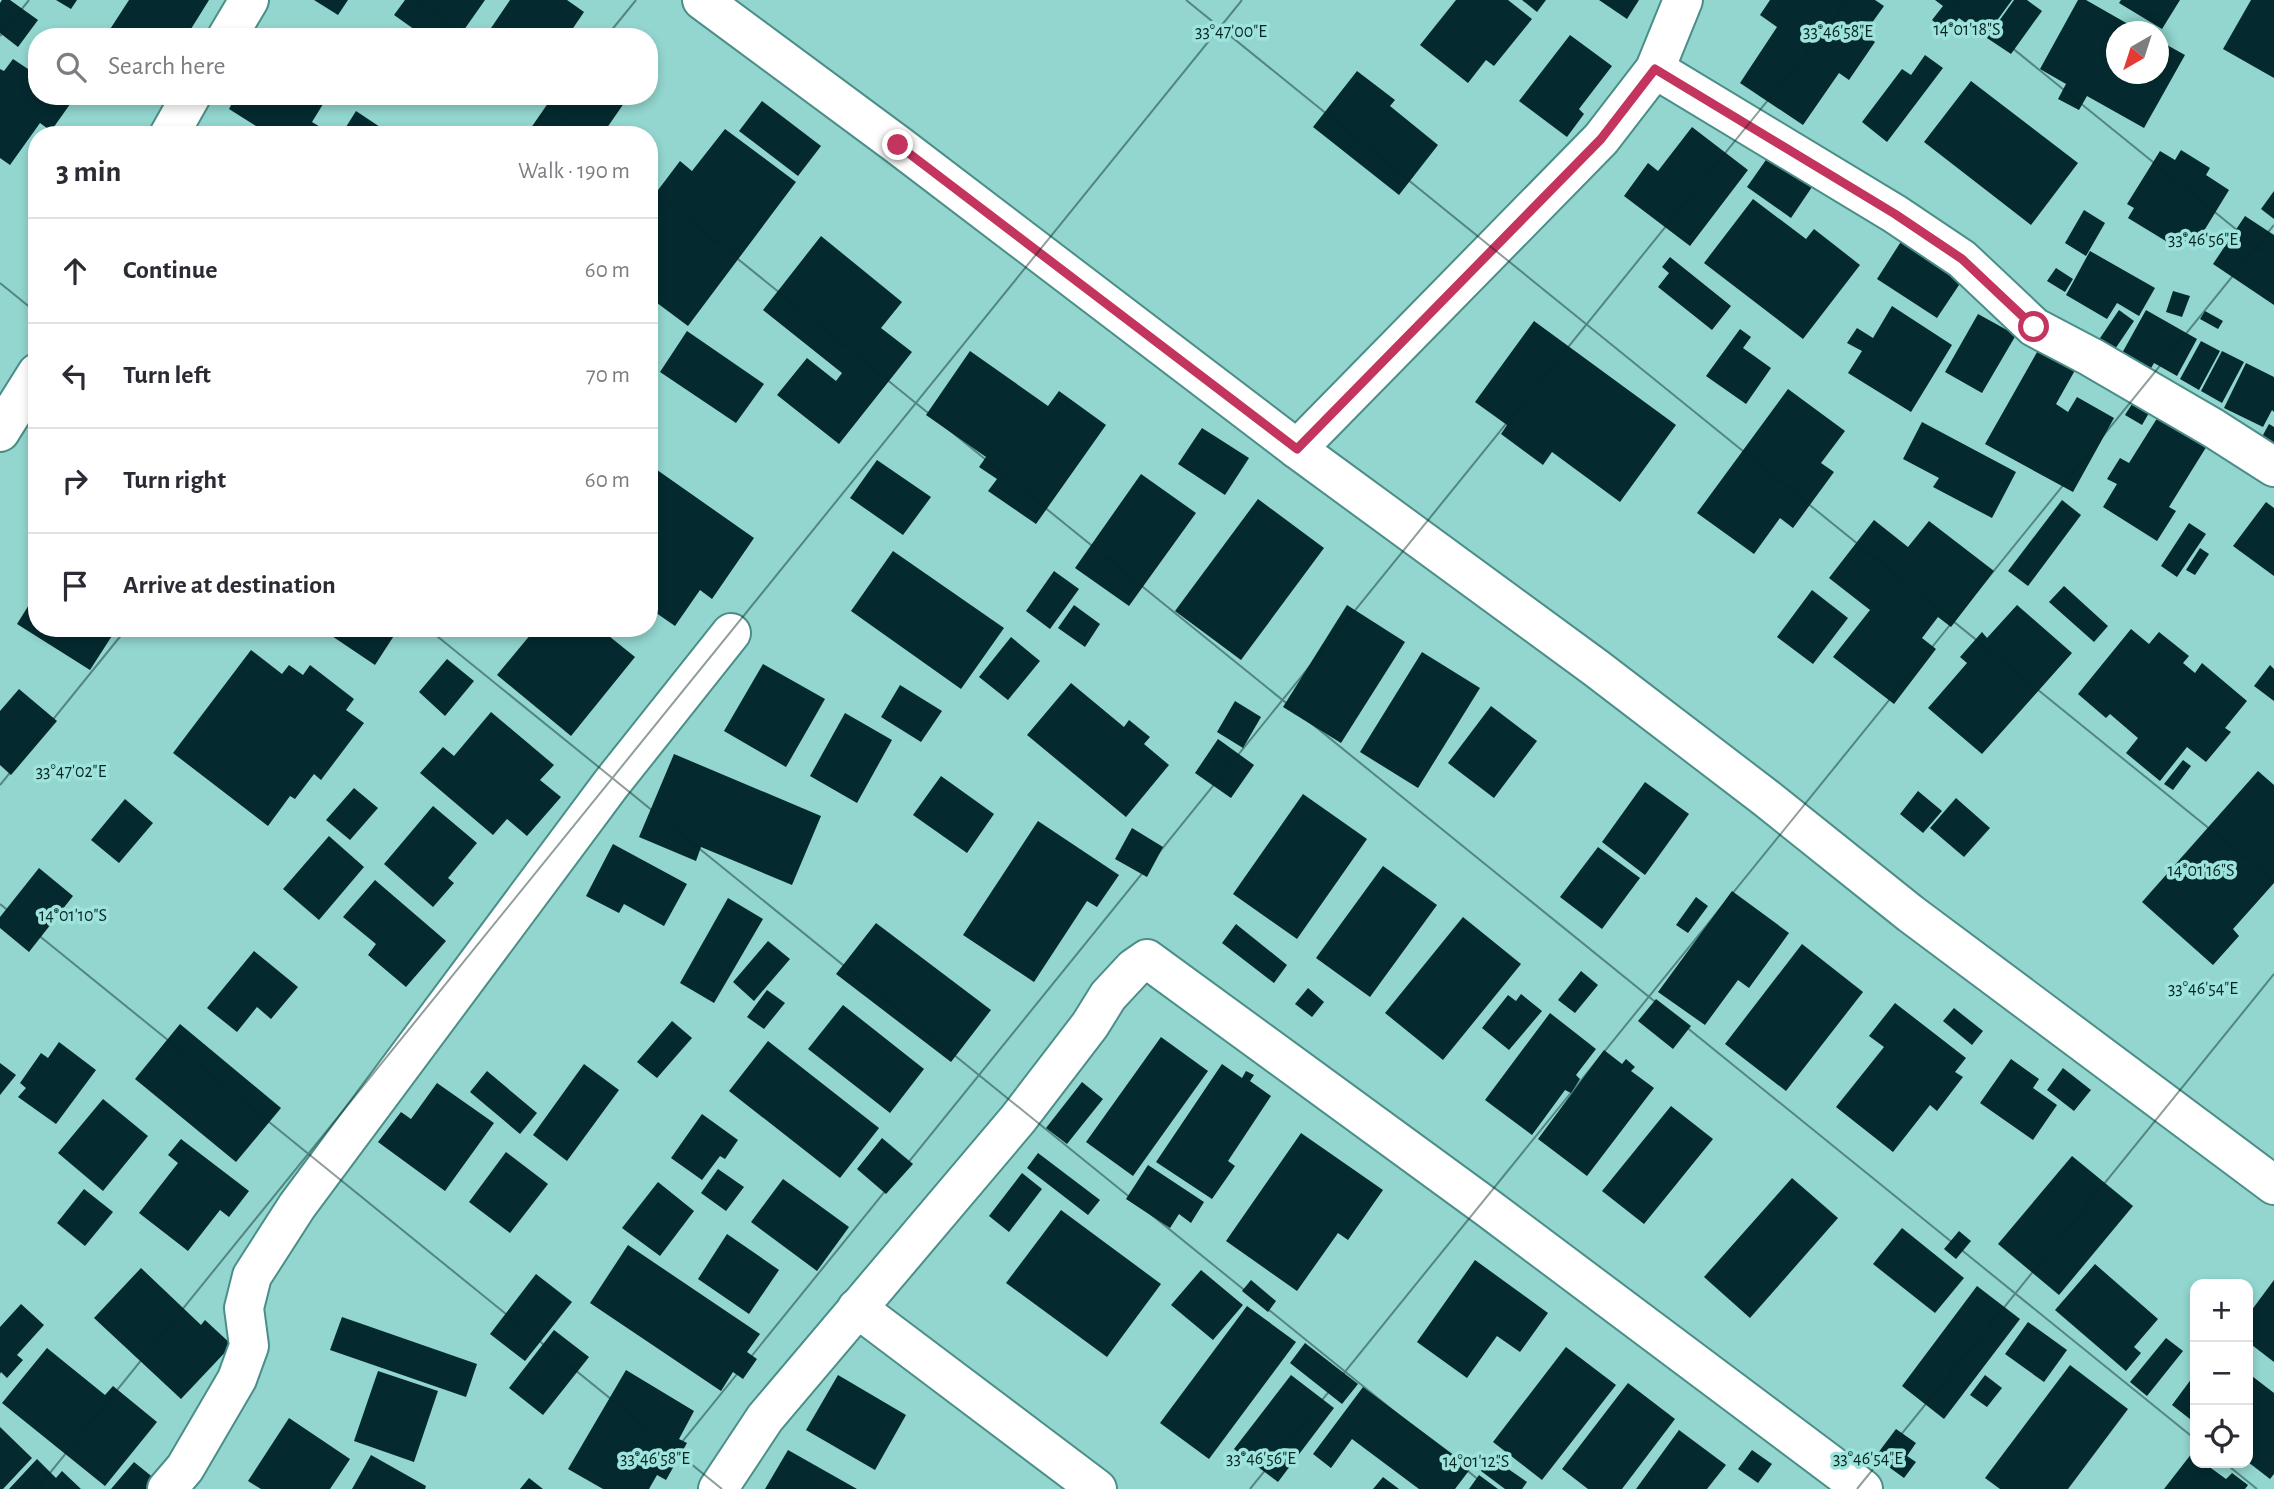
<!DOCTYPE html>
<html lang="en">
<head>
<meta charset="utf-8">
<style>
  :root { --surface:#fff; --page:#f7f7f7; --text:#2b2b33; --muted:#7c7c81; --line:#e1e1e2 }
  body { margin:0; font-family:"Alegreya Sans",sans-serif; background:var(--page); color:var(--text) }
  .controls { position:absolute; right:21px; bottom:21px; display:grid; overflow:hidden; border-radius:14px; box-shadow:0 4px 10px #0003 }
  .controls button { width:63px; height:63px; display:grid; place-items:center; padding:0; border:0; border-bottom:2px solid var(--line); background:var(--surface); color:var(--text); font:35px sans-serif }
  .compass { position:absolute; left:2106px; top:21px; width:63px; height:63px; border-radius:50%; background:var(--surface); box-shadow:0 4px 10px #0003; rotate:219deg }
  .stop { position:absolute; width:21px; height:21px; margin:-16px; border:5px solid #c3345e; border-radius:50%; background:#fff }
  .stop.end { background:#c3345e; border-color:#fff; box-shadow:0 2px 7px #0008 }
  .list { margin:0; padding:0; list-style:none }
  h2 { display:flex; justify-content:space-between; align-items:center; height:91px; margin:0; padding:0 28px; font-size:30px }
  h2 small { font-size:23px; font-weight:400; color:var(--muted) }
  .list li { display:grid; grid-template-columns:46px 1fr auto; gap:21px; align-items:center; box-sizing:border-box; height:105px; padding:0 28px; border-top:2px solid var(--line) }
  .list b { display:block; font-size:26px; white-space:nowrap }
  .list em { font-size:23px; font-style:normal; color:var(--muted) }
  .icon { flex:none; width:38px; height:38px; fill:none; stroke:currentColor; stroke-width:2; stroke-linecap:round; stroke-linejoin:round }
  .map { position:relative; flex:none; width:2274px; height:1489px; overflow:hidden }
  .search { position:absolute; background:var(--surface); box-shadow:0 4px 10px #0003; left:28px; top:28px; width:630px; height:77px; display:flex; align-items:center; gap:18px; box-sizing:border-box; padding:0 24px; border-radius:28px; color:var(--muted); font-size:26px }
  .panel { position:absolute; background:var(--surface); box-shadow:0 4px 10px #0003; left:28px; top:126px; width:630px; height:511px; border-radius:28px }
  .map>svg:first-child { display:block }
  .building { fill:#042a2f }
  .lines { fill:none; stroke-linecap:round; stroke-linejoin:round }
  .minor-casing { stroke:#4b8e88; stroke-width:42 }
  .minor { stroke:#fff; stroke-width:38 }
  .route { stroke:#c3345e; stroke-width:9 }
  .ticks { fill:none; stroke:#072522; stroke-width:2; stroke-opacity:0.45 }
  .ticks-label { font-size:18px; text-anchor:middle; fill:#072522; stroke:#9ee3dc; stroke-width:7; stroke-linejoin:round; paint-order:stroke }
</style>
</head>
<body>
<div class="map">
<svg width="2274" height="1489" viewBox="0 0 2274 1489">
  <rect width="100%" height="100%" fill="#92d6cf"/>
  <g class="building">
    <polygon points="2,0 10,0 38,20 18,47 0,33 0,3"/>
    <polygon points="56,0 77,0 71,9"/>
    <polygon points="129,0 209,0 186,37 105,37"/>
    <polygon points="314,0 348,0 338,15"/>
    <polygon points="405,0 485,0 459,37 425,37 394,15"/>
    <polygon points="510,0 567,0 584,12 567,37 485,37"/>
    <polygon points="1456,0 1508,0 1532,19 1494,66 1486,60 1468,83 1420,45"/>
    <polygon points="1522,0 1546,0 1537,12"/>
    <polygon points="1599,0 1639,0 1627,19"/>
    <polygon points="1770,0 1875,0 1884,6 1864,34 1875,42 1849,80 1839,73 1803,125 1740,83 1777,27 1760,15"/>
    <polygon points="1935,0 2012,0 1985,37 1959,18 1948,32 1932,20 1943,6"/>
    <polygon points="2014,0 2027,0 2042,11 2011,54 1987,38"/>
    <polygon points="2078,0 2086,0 2142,32 2116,32 2116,74 2158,74 2158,40 2185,55 2144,128 2087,96 2079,110 2058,99 2066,84 2040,69"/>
    <polygon points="2121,0 2180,0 2162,29 2119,3"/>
    <polygon points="2251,0 2274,0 2274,78 2223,49"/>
    <polygon points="1570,35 1612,66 1579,109 1584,114 1567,137 1519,101"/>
    <polygon points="1925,55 1943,68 1887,142 1862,122 1902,69 1911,75"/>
    <polygon points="13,59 37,75 37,96 67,96 73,100 51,131 40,123 10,165 0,158 0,69 4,71"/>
    <polygon points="1357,71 1395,100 1390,106 1438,145 1399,195 1313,127"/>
    <polygon points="1971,81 2078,163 2031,225 1924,142"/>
    <polygon points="236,96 328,96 312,122 327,131 325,135 270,135 229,109"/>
    <polygon points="553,96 629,96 602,135 526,135"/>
    <polygon points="762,101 821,146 798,176 739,131"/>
    <polygon points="356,111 392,135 341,135"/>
    <polygon points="1692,127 1748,170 1690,246 1624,196 1648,163 1658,171"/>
    <polygon points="725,129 796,182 688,326 649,297 649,202 680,161 692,171"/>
    <polygon points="2181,150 2210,168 2206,175 2229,190 2199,239 2194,236 2189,244 2174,234 2169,243 2128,218 2134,208 2127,204 2160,151 2175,160"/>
    <polygon points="1768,157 1812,187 1791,218 1747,187"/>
    <polygon points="2274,191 2274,219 2261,209"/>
    <polygon points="1753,199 1806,239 1814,229 1860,265 1803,339 1704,263"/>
    <polygon points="2084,210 2105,223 2086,256 2065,243"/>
    <polygon points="2245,216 2274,235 2274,305 2213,264"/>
    <polygon points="821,236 902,302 881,328 912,352 839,444 777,395 807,358 836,381 842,373 763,310"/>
    <polygon points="1902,240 1963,279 1937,318 1877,279"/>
    <polygon points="2090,251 2155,288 2139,316 2117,303 2107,319 2066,295"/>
    <polygon points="1670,257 1731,306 1712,330 1658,287 1669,273 1662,267"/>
    <polygon points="2056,268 2073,279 2065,292 2047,281"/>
    <polygon points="2173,291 2190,296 2182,317 2166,312"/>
    <polygon points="1892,306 1952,345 1911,412 1848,373 1862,351 1847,343 1857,328 1873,338"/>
    <polygon points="2119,310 2134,321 2111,355 2096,344"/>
    <polygon points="2146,310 2197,339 2177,376 2154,363 2150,370 2121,355"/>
    <polygon points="2205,311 2223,321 2218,329 2200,319"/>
    <polygon points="1978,314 2016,335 1982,393 1945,372"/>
    <polygon points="1534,321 1676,425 1620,502 1552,452 1543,465 1501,434 1507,425 1475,402"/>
    <polygon points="1740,329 1751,337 1743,348 1771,368 1746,404 1706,376"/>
    <polygon points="687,331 764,384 736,423 660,372"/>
    <polygon points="2201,341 2220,351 2199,390 2180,379"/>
    <polygon points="2041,345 2078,365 2056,404 2068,412 2077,397 2114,418 2073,492 1985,444"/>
    <polygon points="970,351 1048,406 1059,391 1106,425 1036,524 988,491 997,479 979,467 986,457 926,415"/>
    <polygon points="2222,351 2244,362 2222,403 2201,391"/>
    <polygon points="2246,363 2274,377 2274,412 2272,410 2263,427 2224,408"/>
    <polygon points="1788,389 1845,431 1821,463 1834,472 1793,528 1780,518 1754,554 1697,513"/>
    <polygon points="2137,396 2153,406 2142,425 2125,415"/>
    <polygon points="2161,412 2210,441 2169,507 2176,511 2157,541 2103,507 2117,484 2107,479 2120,458 2129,463"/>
    <polygon points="1922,422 2016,472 1992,518 1933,487 1939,478 1903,459"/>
    <polygon points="2269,424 2274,427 2274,451 2258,444"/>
    <polygon points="1202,428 1249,458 1225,495 1178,464"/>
    <polygon points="877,460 931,497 903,535 850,498"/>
    <polygon points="650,465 754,538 712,599 700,590 675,626 649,608"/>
    <polygon points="1141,474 1196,513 1129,606 1075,568"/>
    <polygon points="1258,499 1324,548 1241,660 1175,611"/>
    <polygon points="2062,500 2081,515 2028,586 2008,571"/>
    <polygon points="2266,502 2274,508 2274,576 2233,546"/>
    <polygon points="1874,520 1908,547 1929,521 1994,571 1951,627 1938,617 1922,638 1936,649 1894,704 1833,657 1870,610 1829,578"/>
    <polygon points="2189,523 2206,534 2177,577 2161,566"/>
    <polygon points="2200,548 2209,554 2195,575 2186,570"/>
    <polygon points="893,551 1004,628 961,689 851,611"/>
    <polygon points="1054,571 1079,589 1050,629 1026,611"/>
    <polygon points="2064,586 2108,626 2094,642 2049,602"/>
    <polygon points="1812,590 1848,618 1813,664 1777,637"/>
    <polygon points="37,592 37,628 117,628 90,670 17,624"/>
    <polygon points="1074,605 1100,624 1085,647 1058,628"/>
    <polygon points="1347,605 1405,642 1341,743 1283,707"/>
    <polygon points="2017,605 2072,653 1982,754 1928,708 1967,663 1960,657 1982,632 1987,638"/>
    <polygon points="320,628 399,628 375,665"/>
    <polygon points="536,628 599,628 635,657 571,736 497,675"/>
    <polygon points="2131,629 2149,644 2159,632 2189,656 2183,663 2195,673 2202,663 2247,701 2225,728 2231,732 2206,762 2187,747 2160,781 2126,753 2138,738 2110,714 2106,718 2078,694"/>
    <polygon points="1011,637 1040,661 1008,700 979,677"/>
    <polygon points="251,650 282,674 289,665 303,675 310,665 354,699 346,710 364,723 321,780 314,774 295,799 290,796 268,826 173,753"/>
    <polygon points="1422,652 1480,688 1418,788 1360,752"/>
    <polygon points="447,659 474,681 445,716 419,692"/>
    <polygon points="763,664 825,699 786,767 724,731"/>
    <polygon points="2270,665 2274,669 2274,701 2254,686"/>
    <polygon points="1071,683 1124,727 1129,720 1150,737 1144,744 1169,765 1126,817 1027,735"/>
    <polygon points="900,685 942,711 921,742 881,717"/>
    <polygon points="19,689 57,721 11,775 0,765 0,711"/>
    <polygon points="1235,701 1261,717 1243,748 1217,732"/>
    <polygon points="1491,706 1537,741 1494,798 1448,763"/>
    <polygon points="491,712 554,765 540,780 561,797 527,836 507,819 493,835 420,773 443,747 454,756"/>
    <polygon points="845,713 892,740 857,803 810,776"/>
    <polygon points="1218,739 1254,765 1231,798 1195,773"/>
    <polygon points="674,754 821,816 792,885 701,847 696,861 639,837"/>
    <polygon points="2183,760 2191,766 2173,790 2164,784"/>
    <polygon points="2258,771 2274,785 2274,883 2233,929 2239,936 2213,965 2142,902"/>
    <polygon points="941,776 994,814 967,853 913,815"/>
    <polygon points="1645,782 1689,814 1645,875 1602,842"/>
    <polygon points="354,788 378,808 350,840 326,820"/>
    <polygon points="1918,791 1942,811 1923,833 1900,814"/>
    <polygon points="1303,794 1367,839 1297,939 1233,894"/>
    <polygon points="1956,798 1990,828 1964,857 1930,828"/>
    <polygon points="125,799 153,823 119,863 91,840"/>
    <polygon points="433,806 477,843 448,878 454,883 433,907 384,864"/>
    <polygon points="1038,821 1119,875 1097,907 1087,901 1034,982 963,935"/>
    <polygon points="1132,828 1163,847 1147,877 1115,859"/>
    <polygon points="329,836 364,867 319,920 283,889"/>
    <polygon points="613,844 687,884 664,926 624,904 619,913 586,896"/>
    <polygon points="1598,847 1640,878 1602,929 1560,897"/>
    <polygon points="1383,866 1437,905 1370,997 1316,958"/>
    <polygon points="39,868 73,896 29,952 0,928 0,917"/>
    <polygon points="375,880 446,941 406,987 368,955 376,944 343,917"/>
    <polygon points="1732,891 1789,933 1749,988 1738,980 1705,1025 1658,992"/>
    <polygon points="1696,897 1708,906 1688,933 1676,925"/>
    <polygon points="728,898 763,919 714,1003 680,983"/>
    <polygon points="1463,917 1521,964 1443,1060 1385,1013"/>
    <polygon points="876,923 991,1010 951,1062 836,974"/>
    <polygon points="1236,924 1287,965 1274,983 1222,943"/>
    <polygon points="768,941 790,959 754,1001 733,982"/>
    <polygon points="1802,944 1863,992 1786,1091 1725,1044"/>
    <polygon points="254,951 298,987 271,1019 257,1007 237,1032 207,1008"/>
    <polygon points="1581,971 1598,985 1575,1013 1558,1000"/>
    <polygon points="1308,988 1324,1002 1312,1017 1295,1004"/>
    <polygon points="767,990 785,1003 764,1029 747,1017"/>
    <polygon points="1521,994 1542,1011 1509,1050 1482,1028 1508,995 1516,1001"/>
    <polygon points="1656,999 1691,1026 1673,1049 1638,1021"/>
    <polygon points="1895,1003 1966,1058 1955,1072 1963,1077 1937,1111 1930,1105 1893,1152 1836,1107 1884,1047 1869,1036"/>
    <polygon points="843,1005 924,1069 890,1113 808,1049"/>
    <polygon points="1954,1008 1983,1031 1972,1045 1943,1021"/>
    <polygon points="1550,1013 1596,1049 1576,1075 1580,1079 1571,1093 1565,1090 1532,1135 1485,1100"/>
    <polygon points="672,1021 692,1038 657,1078 637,1062"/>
    <polygon points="180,1024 281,1108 236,1162 135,1079"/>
    <polygon points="1161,1037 1208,1071 1133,1176 1086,1142"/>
    <polygon points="768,1041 879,1128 840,1178 729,1091"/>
    <polygon points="59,1042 96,1070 56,1124 18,1097 26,1088 20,1083 41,1053 48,1058"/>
    <polygon points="1604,1050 1622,1064 1626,1059 1635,1067 1631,1071 1654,1088 1587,1176 1538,1139"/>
    <polygon points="2011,1059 2039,1079 2033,1088 2057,1105 2033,1140 1980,1103"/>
    <polygon points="0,1063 16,1075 0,1095"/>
    <polygon points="584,1064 619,1090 567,1161 533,1135"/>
    <polygon points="1222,1064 1242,1078 1246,1071 1254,1075 1250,1081 1271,1096 1228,1161 1235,1166 1212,1199 1156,1162"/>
    <polygon points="2063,1068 2091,1090 2074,1111 2047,1090"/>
    <polygon points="487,1071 537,1113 520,1134 470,1092"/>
    <polygon points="1082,1082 1103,1099 1067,1144 1046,1128"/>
    <polygon points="437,1083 494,1123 445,1191 378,1142 401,1112 411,1119"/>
    <polygon points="103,1099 148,1136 103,1191 58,1153"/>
    <polygon points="1671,1106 1713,1139 1644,1224 1602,1191"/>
    <polygon points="702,1114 738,1140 725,1159 720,1156 702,1180 671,1158"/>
    <polygon points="1301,1133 1383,1190 1348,1240 1338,1233 1297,1291 1226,1241"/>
    <polygon points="882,1138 913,1164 886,1194 857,1169"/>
    <polygon points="181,1139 249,1191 229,1217 220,1210 188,1251 139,1213 178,1163 168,1155"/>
    <polygon points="506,1152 548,1184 510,1233 469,1202"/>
    <polygon points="1038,1153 1100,1200 1088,1215 1027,1168"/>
    <polygon points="2072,1156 2133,1206 2059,1295 1998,1244"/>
    <polygon points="1148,1165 1204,1202 1191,1223 1179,1214 1170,1228 1126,1199"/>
    <polygon points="718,1169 744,1187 726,1211 701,1193"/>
    <polygon points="1022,1173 1042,1189 1009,1232 989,1216"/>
    <polygon points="1792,1178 1838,1218 1750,1318 1704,1277"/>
    <polygon points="783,1179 849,1227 817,1271 751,1222"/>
    <polygon points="658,1182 694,1211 660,1256 622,1228"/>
    <polygon points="84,1189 113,1212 85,1246 57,1223"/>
    <polygon points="1061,1210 1161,1284 1107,1357 1006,1283"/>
    <polygon points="1902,1228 1964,1278 1935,1313 1873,1264"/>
    <polygon points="1959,1231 1971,1241 1956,1259 1944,1249"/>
    <polygon points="727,1234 779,1270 749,1314 698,1279"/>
    <polygon points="628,1245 760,1334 747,1352 757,1359 743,1379 733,1372 721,1391 590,1303"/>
    <polygon points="1475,1260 1548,1313 1520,1352 1497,1336 1467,1378 1417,1342"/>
    <polygon points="2095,1264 2158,1319 2134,1347 2141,1353 2126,1371 2055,1310"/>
    <polygon points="141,1268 201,1325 205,1320 232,1345 181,1399 94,1318"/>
    <polygon points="1201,1270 1243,1305 1213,1340 1171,1305"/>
    <polygon points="536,1274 572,1302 525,1361 490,1334"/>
    <polygon points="1251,1280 1276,1301 1268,1312 1242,1291"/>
    <polygon points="2274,1280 2274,1362 2248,1342 2248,1315"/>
    <polygon points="1977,1286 2020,1319 1944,1419 1902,1386"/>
    <polygon points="21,1304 44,1325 17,1355 23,1360 7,1378 1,1372 0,1374 0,1327"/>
    <polygon points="1247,1306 1296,1342 1209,1459 1160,1423"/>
    <polygon points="342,1317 477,1364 466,1397 330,1350"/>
    <polygon points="2028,1322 2067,1350 2044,1382 2005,1354"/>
    <polygon points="554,1330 589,1357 543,1415 509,1388"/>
    <polygon points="2166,1338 2183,1351 2147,1396 2130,1382"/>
    <polygon points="1305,1343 1358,1384 1342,1404 1290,1363"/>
    <polygon points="1566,1347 1616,1385 1542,1480 1493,1442"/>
    <polygon points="47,1348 105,1395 113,1386 157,1422 105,1486 2,1403"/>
    <polygon points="2070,1365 2128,1409 2068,1489 2000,1489 1985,1478"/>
    <polygon points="626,1370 694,1411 679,1439 687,1443 666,1480 657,1475 649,1489 603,1489 568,1469"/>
    <polygon points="378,1371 438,1391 414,1462 354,1441"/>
    <polygon points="2248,1373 2274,1393 2274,1474 2270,1479 2248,1462"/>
    <polygon points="2195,1374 2195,1423 2172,1405"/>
    <polygon points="838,1375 906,1415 875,1470 806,1430"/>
    <polygon points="1291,1375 1334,1408 1278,1482 1234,1449"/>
    <polygon points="1985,1375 2002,1388 1987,1407 1970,1395"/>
    <polygon points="1628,1383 1675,1419 1622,1489 1588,1489 1562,1469"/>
    <polygon points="1363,1387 1471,1468 1455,1489 1419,1489 1352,1439 1331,1468 1313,1454"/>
    <polygon points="289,1418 350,1459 330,1489 261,1489 248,1481"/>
    <polygon points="0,1427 32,1458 3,1489 0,1489"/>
    <polygon points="1896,1429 1916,1443 1907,1456 1916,1462 1904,1478 1875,1457"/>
    <polygon points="1679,1430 1726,1465 1707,1489 1636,1489"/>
    <polygon points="788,1450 857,1489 765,1489"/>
    <polygon points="1752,1450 1772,1464 1758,1483 1738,1469"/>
    <polygon points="2192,1453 2195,1456 2195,1463 2204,1463 2226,1479 2232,1473 2248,1485 2245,1489 2164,1489"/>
    <polygon points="371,1455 426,1486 425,1489 352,1489"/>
    <polygon points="1491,1457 1527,1482 1522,1489 1505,1489 1481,1471"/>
    <polygon points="37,1459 56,1478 62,1471 81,1489 9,1489"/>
    <polygon points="134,1462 155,1479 147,1489 111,1489"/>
    <polygon points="1479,1475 1498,1489 1469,1489"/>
    <polygon points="1383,1477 1399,1489 1373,1489"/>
    <polygon points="529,1478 543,1489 520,1489"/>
  </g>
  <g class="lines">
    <defs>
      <g id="minor">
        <polyline points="702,0 898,145 1297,449 1596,668 1766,798 1911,914 2274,1185"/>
        <polyline points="227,37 249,0"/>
        <polyline points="1655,69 1895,214 1962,259 2034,327 2091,357 2213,428 2274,467"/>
        <polyline points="169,135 191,96"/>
        <polyline points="0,432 37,373"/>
        <polyline points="1297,449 1601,139 1655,69 1683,0"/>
        <polyline points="857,1308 1097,1489"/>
        <polyline points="167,1489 185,1468 237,1379 249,1346 244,1308 252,1276 297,1206 611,784 731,633"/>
        <polyline points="718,1489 765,1418 1018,1119 1090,1025 1108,996 1134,968 1147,959 1488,1208 1863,1489"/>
      </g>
    </defs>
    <use href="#minor" class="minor-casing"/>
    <use href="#minor" class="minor"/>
  </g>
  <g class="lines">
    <polyline class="route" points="898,145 1297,449 1601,139 1655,69 1895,214 1962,259 2034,327"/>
  </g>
  <path class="ticks" d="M418,0L464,37M1186,0L2274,881M1953,0L2274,260M0,36L29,0M606,37L636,0M537,96L585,135M527,135L558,96M649,187L2195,1439M0,283L37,313M427,628L1490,1489M0,785L127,628M0,904L722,1489M2225,1463L2257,1489M37,1489L1242,0M644,1489L1849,0M1250,1489L2274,225M1857,1489L2274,974"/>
  <g class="ticks-label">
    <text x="1967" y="35">14°01'18"S</text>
    <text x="1231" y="37">33°47'00"E</text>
    <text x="1838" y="37">33°46'58"E</text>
    <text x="2203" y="245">33°46'56"E</text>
    <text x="71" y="777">33°47'02"E</text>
    <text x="2201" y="876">14°01'16"S</text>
    <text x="73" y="921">14°01'10"S</text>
    <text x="2203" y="994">33°46'54"E</text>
    <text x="655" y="1464">33°46'58"E</text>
    <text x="1261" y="1464">33°46'56"E</text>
    <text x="1868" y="1464">33°46'54"E</text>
    <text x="1476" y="1467">14°01'12"S</text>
  </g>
</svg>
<div class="controls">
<button>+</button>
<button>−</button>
<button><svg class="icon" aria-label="locate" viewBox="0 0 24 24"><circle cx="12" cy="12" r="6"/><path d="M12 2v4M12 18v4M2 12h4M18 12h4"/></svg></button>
</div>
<svg class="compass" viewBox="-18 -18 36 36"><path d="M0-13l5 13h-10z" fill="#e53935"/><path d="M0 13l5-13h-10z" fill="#7c7c81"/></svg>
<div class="stop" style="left:2034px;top:327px"></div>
<div class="stop end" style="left:898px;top:145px"></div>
<div class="search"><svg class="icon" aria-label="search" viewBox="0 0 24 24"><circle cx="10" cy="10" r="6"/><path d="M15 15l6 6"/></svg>Search here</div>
<section class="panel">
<h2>3 min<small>Walk · 190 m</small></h2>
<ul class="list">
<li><svg class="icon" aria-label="ahead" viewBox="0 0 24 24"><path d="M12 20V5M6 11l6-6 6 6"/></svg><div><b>Continue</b></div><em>60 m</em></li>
<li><svg class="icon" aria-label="left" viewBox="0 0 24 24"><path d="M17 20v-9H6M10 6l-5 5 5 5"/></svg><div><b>Turn left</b></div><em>70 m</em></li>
<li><svg class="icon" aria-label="right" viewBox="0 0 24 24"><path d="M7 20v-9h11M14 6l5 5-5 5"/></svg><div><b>Turn right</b></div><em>60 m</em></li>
<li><svg class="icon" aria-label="arrive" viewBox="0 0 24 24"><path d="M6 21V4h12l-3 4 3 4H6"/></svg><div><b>Arrive at destination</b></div></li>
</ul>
</section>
</div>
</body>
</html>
